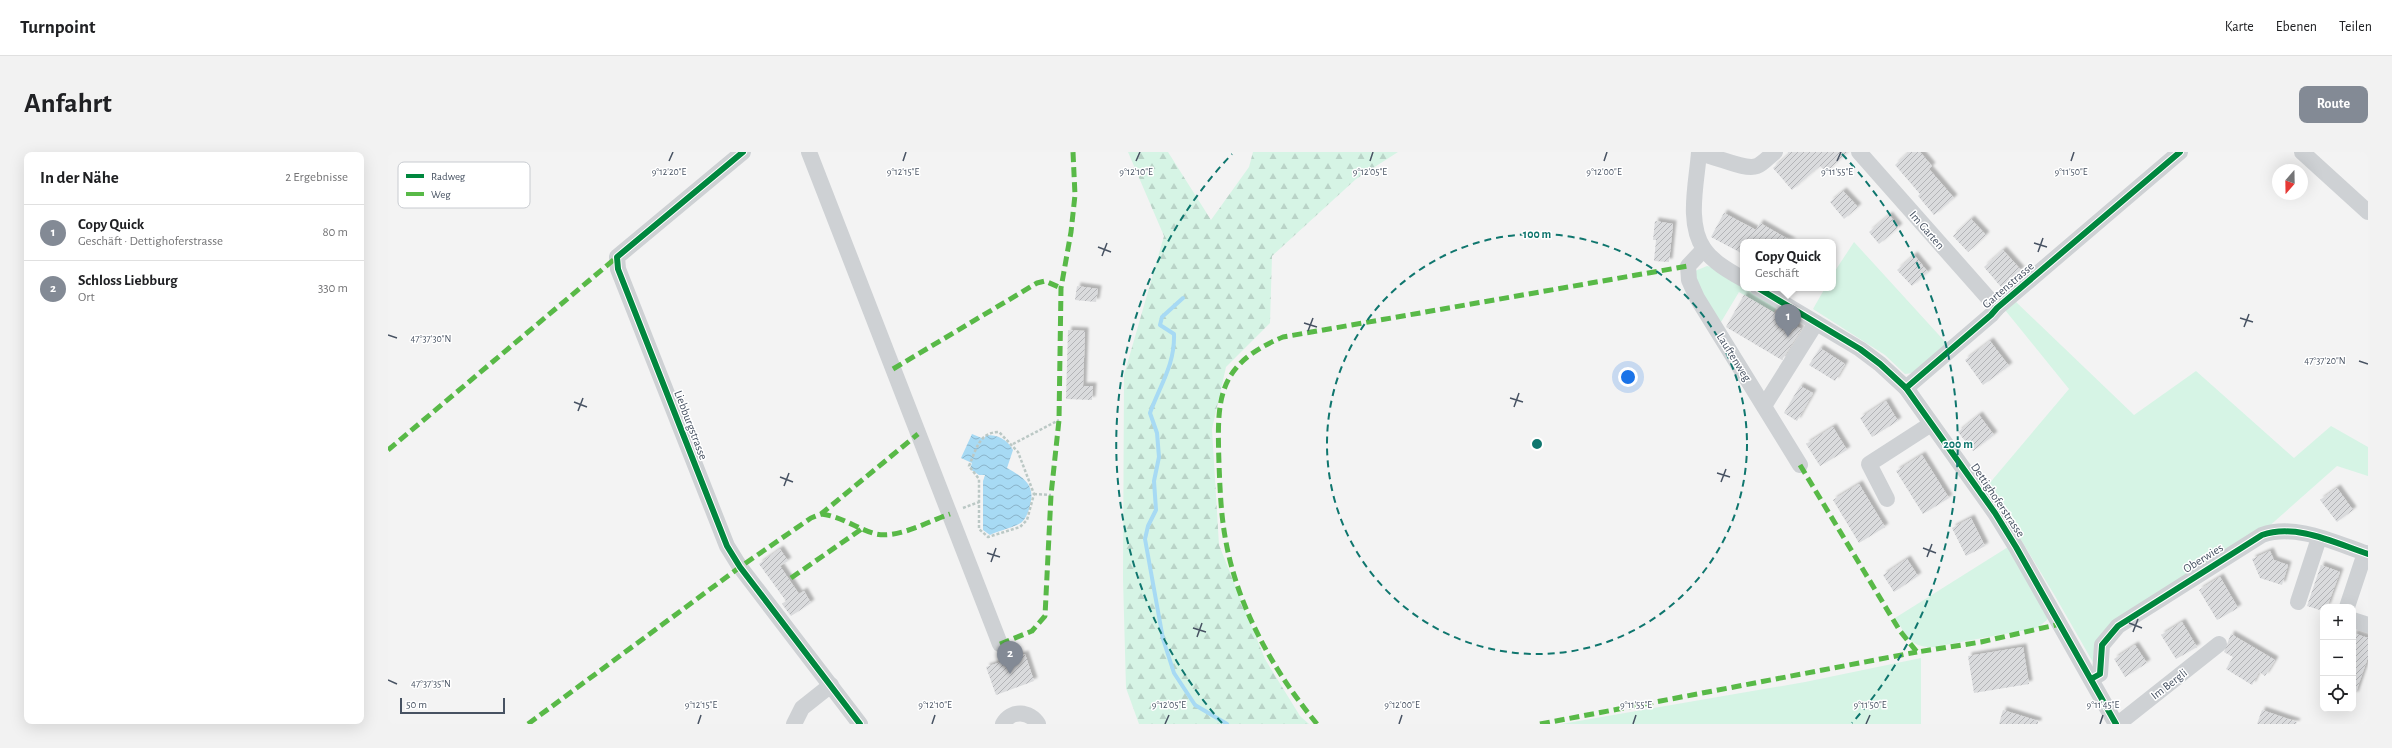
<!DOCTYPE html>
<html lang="de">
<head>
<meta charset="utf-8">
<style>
  :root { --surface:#fff; --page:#f2f2f2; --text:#202124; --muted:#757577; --line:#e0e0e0; --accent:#838a95 }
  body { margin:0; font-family:"Alegreya Sans",sans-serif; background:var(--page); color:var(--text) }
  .controls { position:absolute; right:12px; bottom:12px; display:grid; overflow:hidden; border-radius:8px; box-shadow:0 4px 16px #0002 }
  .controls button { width:36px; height:36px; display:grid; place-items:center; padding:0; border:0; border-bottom:1px solid var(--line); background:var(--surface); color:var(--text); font:20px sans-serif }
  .compass { position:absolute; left:1884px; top:12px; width:36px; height:36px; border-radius:50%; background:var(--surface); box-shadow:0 4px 16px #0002; rotate:200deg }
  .scale { position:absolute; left:12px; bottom:10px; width:105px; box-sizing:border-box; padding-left:4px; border:2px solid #475262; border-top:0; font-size:11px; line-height:14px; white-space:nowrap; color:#475262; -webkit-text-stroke:3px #fff; paint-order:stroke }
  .you { position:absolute; left:1240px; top:225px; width:14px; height:14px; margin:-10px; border:3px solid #fff; border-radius:50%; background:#1a73e8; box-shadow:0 0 0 6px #1a73e833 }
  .badge { display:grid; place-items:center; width:26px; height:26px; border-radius:50%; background:var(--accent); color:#fff; font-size:13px; font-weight:700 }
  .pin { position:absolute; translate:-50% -33px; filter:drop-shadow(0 1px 2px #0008) }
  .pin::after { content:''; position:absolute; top:21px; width:14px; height:12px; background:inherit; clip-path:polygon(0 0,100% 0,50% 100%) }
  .popup { position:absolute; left:1352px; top:87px; width:96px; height:52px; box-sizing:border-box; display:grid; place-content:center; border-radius:8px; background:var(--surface); filter:drop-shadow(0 1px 3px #0005); font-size:13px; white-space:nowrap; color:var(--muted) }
  .popup b { font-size:15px; color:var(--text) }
  .popup::after { content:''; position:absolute; left:50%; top:100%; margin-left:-8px; border:8px solid transparent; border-top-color:var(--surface) }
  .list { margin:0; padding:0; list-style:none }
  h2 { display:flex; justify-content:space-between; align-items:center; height:52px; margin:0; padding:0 16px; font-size:17px }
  h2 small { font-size:13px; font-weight:400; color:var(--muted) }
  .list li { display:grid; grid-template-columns:26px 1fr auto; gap:12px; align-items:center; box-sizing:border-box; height:56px; padding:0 16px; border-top:1px solid var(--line) }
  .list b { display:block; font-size:15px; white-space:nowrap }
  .list p { margin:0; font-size:13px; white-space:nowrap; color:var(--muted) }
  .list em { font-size:13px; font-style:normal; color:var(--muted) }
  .icon { flex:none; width:22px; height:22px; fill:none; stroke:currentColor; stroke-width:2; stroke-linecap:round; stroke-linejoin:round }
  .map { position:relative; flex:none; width:1980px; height:572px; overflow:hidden; border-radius:8px }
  header { display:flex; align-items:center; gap:24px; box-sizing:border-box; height:56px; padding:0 20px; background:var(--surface); border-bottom:1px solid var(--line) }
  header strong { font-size:19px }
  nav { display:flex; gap:22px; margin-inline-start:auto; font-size:14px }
  .intro { display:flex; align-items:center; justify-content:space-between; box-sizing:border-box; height:96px; padding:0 24px }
  h1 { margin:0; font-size:28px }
  .button { padding:10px 18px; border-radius:8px; background:var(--accent); color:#fff; font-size:14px; font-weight:700 }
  main { display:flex; gap:24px; padding:0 24px }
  aside { flex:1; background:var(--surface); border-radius:8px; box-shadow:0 4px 16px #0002 }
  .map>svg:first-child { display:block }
  .green { fill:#d6f4e5 }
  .forest { fill:url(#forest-firs) }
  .water { fill:url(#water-waves) }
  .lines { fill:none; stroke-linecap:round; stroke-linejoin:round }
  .stream { stroke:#a7daf4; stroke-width:4 }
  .building { fill:url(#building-hatch); filter:url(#shadow) }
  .path { stroke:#bbc8c5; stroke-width:2.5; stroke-dasharray:3 2; stroke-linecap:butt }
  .minor { stroke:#ced1d4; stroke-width:16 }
  .quiet { stroke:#58b947; stroke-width:5; stroke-dasharray:10 5; stroke-linecap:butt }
  .cycleway-casing { stroke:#fff; stroke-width:8 }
  .cycleway { stroke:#00873e; stroke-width:6 }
  .ticks { fill:none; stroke:#475262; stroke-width:1.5 }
  .ring { fill:none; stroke:#0f766e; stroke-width:2; stroke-dasharray:7 5 }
  .labels { text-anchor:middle; stroke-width:3; stroke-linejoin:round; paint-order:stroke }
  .street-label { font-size:12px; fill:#475262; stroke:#fff }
  .key { fill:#fff; stroke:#c8cbd0; stroke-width:1 }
  .key-label { font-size:11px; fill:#475262 }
  .ticks-label { font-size:10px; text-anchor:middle; fill:#475262; stroke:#fff; stroke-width:3; stroke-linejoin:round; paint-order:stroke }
  .centre { fill:#0f766e; stroke:#fff; stroke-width:2 }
  .ring-label { font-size:12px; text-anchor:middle; font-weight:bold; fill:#0f766e; stroke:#fff; stroke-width:3; stroke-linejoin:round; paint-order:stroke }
</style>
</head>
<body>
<header>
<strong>Turnpoint</strong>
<nav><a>Karte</a><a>Ebenen</a><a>Teilen</a></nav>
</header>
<div class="intro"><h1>Anfahrt</h1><a class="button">Route</a></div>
<main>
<aside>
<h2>In der Nähe<small>2 Ergebnisse</small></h2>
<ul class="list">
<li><span class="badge">1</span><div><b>Copy Quick</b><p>Geschäft · Dettighoferstrasse</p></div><em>80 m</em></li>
<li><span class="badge">2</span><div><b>Schloss Liebburg</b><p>Ort</p></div><em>330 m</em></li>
</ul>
</aside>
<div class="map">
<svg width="1980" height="572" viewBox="0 0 1980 572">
  <defs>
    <pattern id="forest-firs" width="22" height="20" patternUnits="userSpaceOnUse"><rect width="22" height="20" fill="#d6f4e5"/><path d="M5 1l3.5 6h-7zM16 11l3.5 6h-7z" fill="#b9d3c7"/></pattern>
    <pattern id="water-waves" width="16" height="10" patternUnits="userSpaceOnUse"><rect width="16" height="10" fill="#a7daf4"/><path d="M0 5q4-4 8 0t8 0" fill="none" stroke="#8ab3c9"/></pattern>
    <pattern id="building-hatch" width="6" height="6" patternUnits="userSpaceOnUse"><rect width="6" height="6" fill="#dadbdd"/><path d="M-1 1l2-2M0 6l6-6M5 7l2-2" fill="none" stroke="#b3b4b7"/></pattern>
    <filter id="shadow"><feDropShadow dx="3.5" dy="-3.5" stdDeviation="1" flood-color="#0004"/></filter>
  </defs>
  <rect width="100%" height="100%" fill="#f3f3f3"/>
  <g class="green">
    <polygon points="1466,90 1560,193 1525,221 1517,222 1497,203 1425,157 1437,136 1445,136 1445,122"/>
    <polygon points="1319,114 1324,115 1355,136 1389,154 1386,160 1351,140 1330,175 1312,144 1307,119"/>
    <polygon points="1627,149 1746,263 1808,219 1906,306 1943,274 1980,295 1980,324 1949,314 1879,376 1730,469 1706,512 1667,444 1600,333 1681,237 1617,158"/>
    <path d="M1620,395L1659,463V468L1649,476L1546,495C1522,496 1519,484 1507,466Z"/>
    <polygon points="1533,506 1533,572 1173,572 1417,530"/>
  </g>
  <polygon class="forest" points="740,0 780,0 823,68 861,15 865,0 1010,0 968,27 884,104 882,171 838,215 824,277 831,393 877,507 912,564 921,572 751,572 738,536 735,427 736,223 776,84"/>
  <path class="water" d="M584,282L596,287L598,283C610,283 619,287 625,298L619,316C635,325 648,333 642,353C641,359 638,366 634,370C630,374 609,379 602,383L595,378V329L597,323H591L582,317L584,311L573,306Z"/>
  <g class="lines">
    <path class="stream" d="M795,146L774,165L772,173L786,182C787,213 772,233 762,261L769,281L771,305L766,329L768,358L760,374L757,387L775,487L786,521L807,553L839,572"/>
  </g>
  <g class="building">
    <polygon points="1400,0 1460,0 1438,20 1432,14 1404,38 1385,16 1400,3"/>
    <polygon points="1521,0 1532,0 1544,14 1541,17 1566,46 1546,63 1530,44 1532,42 1507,13"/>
    <polygon points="1455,39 1470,55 1456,67 1442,50"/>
    <polygon points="1336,61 1368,78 1372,71 1405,90 1355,90 1355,102 1323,85"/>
    <polygon points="1501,63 1511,75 1491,92 1481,80"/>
    <polygon points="1583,67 1598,83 1580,100 1565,84"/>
    <polygon points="1267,69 1285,72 1281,110 1266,109 1268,88 1265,88"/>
    <polygon points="1615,98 1633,118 1613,135 1596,115"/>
    <polygon points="1526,103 1540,120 1524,134 1509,118"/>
    <polygon points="689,134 710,137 708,150 687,148"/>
    <polygon points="1356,143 1413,177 1394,208 1338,175"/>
    <polygon points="680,178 697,179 695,234 705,234 704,248 678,247"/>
    <polygon points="1602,189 1621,214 1595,233 1577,208"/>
    <polygon points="1432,196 1457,212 1447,229 1421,213"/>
    <polygon points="1412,234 1425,241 1409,269 1396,261"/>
    <polygon points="1498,249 1510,269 1484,285 1472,266"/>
    <polygon points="1591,263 1606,283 1585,299 1570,280"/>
    <polygon points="1445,275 1459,298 1432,314 1418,292"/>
    <polygon points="1534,303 1561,346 1535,362 1508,319"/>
    <polygon points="1471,332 1497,375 1471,391 1445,348"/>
    <polygon points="1949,336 1965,358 1949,370 1932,348"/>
    <polygon points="1583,366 1597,394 1578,404 1564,376"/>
    <polygon points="392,397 400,409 392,414 411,442 416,439 423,451 403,464 394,452 398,449 371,412"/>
    <polygon points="1882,399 1886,408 1900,413 1894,433 1872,426 1864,407"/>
    <polygon points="1519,407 1530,424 1506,440 1495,423"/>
    <polygon points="1933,413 1952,420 1939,455 1935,455 1935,459 1919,454"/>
    <polygon points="1832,425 1850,456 1829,468 1811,438"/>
    <polygon points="1794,470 1809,495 1788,507 1773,483"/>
    <polygon points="1965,481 1980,486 1980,505 1967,543 1965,543"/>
    <polygon points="1843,482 1887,508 1877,524 1871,520 1864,533 1838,517 1845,505 1836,500"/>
    <polygon points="1747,493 1759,511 1737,525 1726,507"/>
    <polygon points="1635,495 1641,532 1586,541 1580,504"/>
    <polygon points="637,502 646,529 608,543 598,515"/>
    <polygon points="1615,558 1650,569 1650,572 1611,572"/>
    <polygon points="1874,558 1909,570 1908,572 1869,572"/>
  </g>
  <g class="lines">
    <g class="path">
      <polyline points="625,292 671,268"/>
      <polyline points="646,342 663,343"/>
      <path d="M575,356L591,350V377L600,385L632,375L639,368L646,342L630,300L611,280C591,280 588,298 581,314L591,327V350"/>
    </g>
    <g class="minor">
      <polyline points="355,0 229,105 230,117 339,394 352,415 472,572"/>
      <polyline points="421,0 612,492"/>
      <path d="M1311,0C1309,30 1298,71 1316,97C1325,110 1341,119 1355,127"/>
      <polyline points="1471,0 1609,156"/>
      <polyline points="1914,0 1980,60"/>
      <path d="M1311,2C1327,3 1356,19 1369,14C1376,11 1381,4 1387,0"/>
      <polyline points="1316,97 1300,114 1301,128 1309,146 1412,313"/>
      <polyline points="1370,136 1472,197 1492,212 1518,236 1607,361 1628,395 1728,572"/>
      <polyline points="1518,236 1603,163 1609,156 1792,0"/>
      <polyline points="1376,254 1428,171"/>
      <polyline points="1499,347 1481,312 1543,272"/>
      <polyline points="1910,450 1931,386"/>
      <polyline points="1959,455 1977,401"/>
      <polyline points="1965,468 1980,473"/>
      <path d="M1703,527L1712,522L1714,493L1730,474L1874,383C1908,371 1947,391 1980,402"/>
      <polyline points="406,572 414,556 443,533"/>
      <path d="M615,572C623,557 642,559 650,572"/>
      <polyline points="1730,572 1831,492"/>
    </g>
    <g class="quiet">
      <polyline points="505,217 649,131 657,129 673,136"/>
      <polyline points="0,298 229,105"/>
      <polyline points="1412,313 1512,479 1529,500 1593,490 1672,472"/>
      <path d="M433,362C453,364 469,377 488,382C510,387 541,369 562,362"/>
      <polyline points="403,426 475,376"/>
      <polyline points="612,492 644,479 657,464 663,343 671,268 673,136 683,80 687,43 685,0"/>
      <polyline points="140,572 352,415 423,366 433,362 530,282"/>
      <path d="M929,572C886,520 850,456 838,390C833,364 832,338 831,312C829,247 828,213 895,185L1300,114"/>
      <polyline points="1152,572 1529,500"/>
    </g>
    <defs>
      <g id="cycleway">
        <polyline points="355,0 229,105 230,117 339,394 352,415 472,572"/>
        <polyline points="1370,136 1472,197 1492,212 1518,236 1607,361 1628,395 1728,572"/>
        <polyline points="1518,236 1603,163 1609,156 1792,0"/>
        <path d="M1703,527L1712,522L1714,493L1730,474L1874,383C1908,371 1947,391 1980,402"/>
      </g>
    </defs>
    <use href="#cycleway" class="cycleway-casing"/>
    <use href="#cycleway" class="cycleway"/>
  </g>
  <path class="ticks" d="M281,9L285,0M515,9L518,0M748,9L752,0M982,9L985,0M1216,9L1219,0M1449,9L1453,0M1683,9L1686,0M1646,91L1659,95M710,95L723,100M1650,100L1655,86M714,104L719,91M1852,166L1865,170M916,171L929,175M1856,175L1861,162M920,179L925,166M0,183L9,186M1971,209L1980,212M1122,246L1135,250M186,250L199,255M1126,255L1131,241M190,259L195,246M1329,321L1342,325M392,325L405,330M1333,330L1338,317M396,334L401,321M1535,396L1548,401M599,401L612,405M1539,405L1544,392M603,410L608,396M1741,471L1754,476M805,476L818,480M1745,480L1750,467M809,485L814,471M0,528L9,532M310,572L313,563M544,572L547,563M777,572L781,563M1011,572L1014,563M1245,572L1248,563M1478,572L1482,563M1712,572L1715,563"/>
  <g class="ring">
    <circle cx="1149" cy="292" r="210"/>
    <path d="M834 571A421 421 0 0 1 844 2M1454 2A421 421 0 0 1 1464 571"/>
  </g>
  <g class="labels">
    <g class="street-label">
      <text transform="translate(1539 78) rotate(49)" y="4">Im Garten</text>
      <text transform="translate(1620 133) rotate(-41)" y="4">Gartenstrasse</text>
      <text transform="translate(1346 205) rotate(58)" y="4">Lauftenweg</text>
      <text transform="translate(303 273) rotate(69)" y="4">Liebburgstrasse</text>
      <text transform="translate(1610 348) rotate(56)" y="4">Dettighoferstrasse</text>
      <text transform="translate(1815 406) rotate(-32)" y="4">Oberwies</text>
      <text transform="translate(1781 532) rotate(-38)" y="4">Im Bergli</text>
    </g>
  </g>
  <rect x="10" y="10" width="132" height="46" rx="6" class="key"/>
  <rect x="18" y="22" width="18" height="4" fill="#00873e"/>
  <rect x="18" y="40" width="18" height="4" fill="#58b947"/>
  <g class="key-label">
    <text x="43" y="28">Radweg</text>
    <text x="43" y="46">Weg</text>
  </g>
  <g class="ticks-label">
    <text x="281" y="23">9°12'20"E</text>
    <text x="748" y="23">9°12'10"E</text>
    <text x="1216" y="23">9°12'00"E</text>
    <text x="1449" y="23">9°11'55"E</text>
    <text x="1683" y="23">9°11'50"E</text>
    <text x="515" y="23">9°12'15"E</text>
    <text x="982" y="23">9°12'05"E</text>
    <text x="43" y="190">47°37'30"N</text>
    <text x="1937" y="212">47°37'20"N</text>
    <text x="43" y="535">47°37'35"N</text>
    <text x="313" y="556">9°12'15"E</text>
    <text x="547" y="556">9°12'10"E</text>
    <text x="781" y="556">9°12'05"E</text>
    <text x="1014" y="556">9°12'00"E</text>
    <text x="1248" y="556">9°11'55"E</text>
    <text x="1482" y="556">9°11'50"E</text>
    <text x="1715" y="556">9°11'45"E</text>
  </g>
  <circle cx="1149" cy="292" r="6" class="centre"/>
  <g class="ring-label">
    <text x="1149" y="86">100 m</text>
    <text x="1570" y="296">200 m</text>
  </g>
</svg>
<div class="controls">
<button>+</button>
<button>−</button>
<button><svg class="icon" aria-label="locate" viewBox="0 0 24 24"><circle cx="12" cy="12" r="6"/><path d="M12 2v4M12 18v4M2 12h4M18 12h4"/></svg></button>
</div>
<svg class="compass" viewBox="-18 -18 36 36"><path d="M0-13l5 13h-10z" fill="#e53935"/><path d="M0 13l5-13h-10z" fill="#757577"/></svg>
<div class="scale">50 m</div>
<div class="you"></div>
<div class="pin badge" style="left:1400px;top:185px">1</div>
<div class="popup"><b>Copy Quick</b>Geschäft</div>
<div class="pin badge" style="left:622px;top:522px">2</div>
</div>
</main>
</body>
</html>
